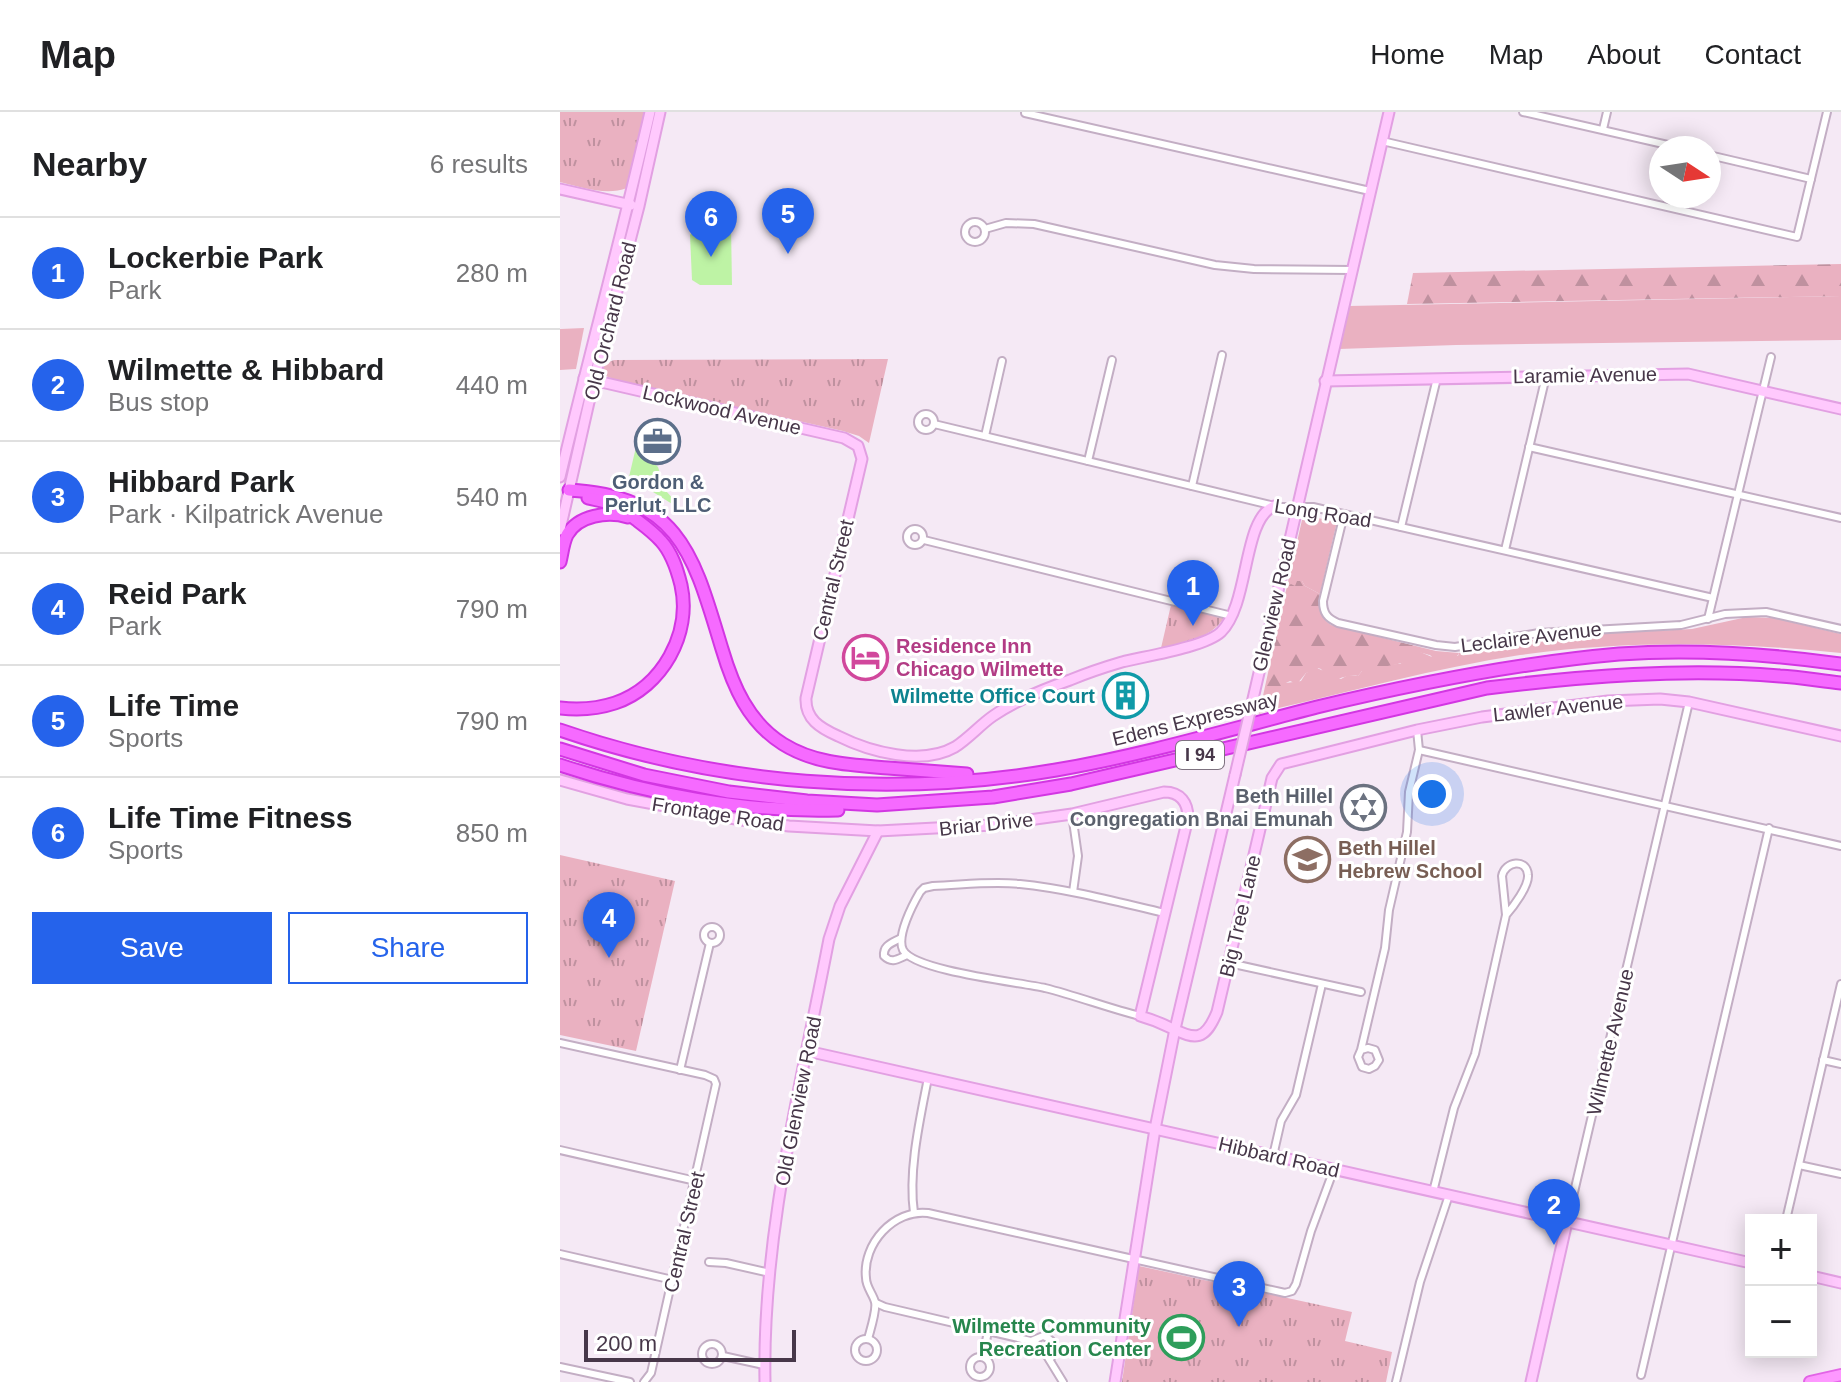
<!DOCTYPE html>
<html lang="en">
<head>
<meta charset="utf-8">
<style>
  :root { --surface:#fff; --page:#f2f2f2; --text:#202124; --muted:#757577; --line:#e0e0e0; --accent:#2563eb }
  body { margin:0; font-family:Arial,sans-serif; background:var(--page); color:var(--text) }
  .controls { position:absolute; right:24px; bottom:24px; display:grid; overflow:hidden; border-radius:0px; box-shadow:0 4px 20px #0003 }
  .controls button { width:72px; height:72px; display:grid; place-items:center; padding:0; border:0; border-bottom:2px solid var(--line); background:var(--surface); color:var(--text); font:40px sans-serif }
  .compass { position:absolute; left:1089px; top:24px; width:72px; height:72px; border-radius:50%; background:var(--surface); box-shadow:0 4px 20px #0003; rotate:102deg }
  .scale { position:absolute; left:24px; bottom:20px; width:212px; box-sizing:border-box; padding-left:8px; border:4px solid #473749; border-top:0; font-size:22px; line-height:28px; white-space:nowrap; color:#473749; -webkit-text-stroke:6px #fff; paint-order:stroke }
  .you { position:absolute; left:872px; top:682px; width:28px; height:28px; margin:-20px; border:6px solid #fff; border-radius:50%; background:#1a73e8; box-shadow:0 0 0 12px #1a73e833 }
  .badge { display:grid; place-items:center; width:52px; height:52px; border-radius:50%; background:var(--accent); color:#fff; font-size:26px; font-weight:700 }
  .pin { position:absolute; translate:-50% -66px; filter:drop-shadow(0 2px 4px #0008) }
  .pin::after { content:''; position:absolute; top:42px; width:28px; height:24px; background:inherit; clip-path:polygon(0 0,100% 0,50% 100%) }
  .list { margin:0; padding:0; list-style:none }
  h2 { display:flex; justify-content:space-between; align-items:center; height:104px; margin:0; padding:0 32px; font-size:34px }
  h2 small { font-size:26px; font-weight:400; color:var(--muted) }
  .list li { display:grid; grid-template-columns:52px 1fr auto; gap:24px; align-items:center; box-sizing:border-box; height:112px; padding:0 32px; border-top:2px solid var(--line) }
  .list b { display:block; font-size:30px; white-space:nowrap }
  .list p { margin:0; font-size:26px; white-space:nowrap; color:var(--muted) }
  .list em { font-size:26px; font-style:normal; color:var(--muted) }
  .actions { display:flex; gap:16px; padding:24px 32px }
  .actions a { flex:1; padding:18px 0; border:2px solid var(--accent); border-radius:0px; text-align:center; font-size:28px; color:var(--accent) }
  .actions .main { background:var(--accent); color:#fff }
  .map { position:relative; flex:none; width:1281px; height:1270px; overflow:hidden }
  header { display:flex; align-items:center; gap:48px; box-sizing:border-box; height:112px; padding:0 40px; background:var(--surface); border-bottom:2px solid var(--line) }
  header strong { font-size:38px }
  nav { display:flex; gap:44px; margin-inline-start:auto; font-size:28px }
  main { display:flex }
  aside { flex:1; background:var(--surface) }
  .map>svg:first-child { display:block }
  .green { fill:#eab1c1 }
  .forest { fill:url(#forest-firs) }
  .park { fill:url(#park-tufts) }
  .water { fill:#bef3a5 }
  .lines { fill:none; stroke-linecap:round; stroke-linejoin:round }
  .street-casing { stroke:#c3aec4; stroke-width:10 }
  .secondary-casing { stroke:#e2a0e2; stroke-width:13 }
  .primary-casing { stroke:#e465e8; stroke-width:14 }
  .highway-casing { stroke:#d236e2; stroke-width:15 }
  .street { stroke:#fff; stroke-width:6 }
  .secondary { stroke:#ffc9fd; stroke-width:9 }
  .primary { stroke:#fe98ff; stroke-width:10 }
  .highway { stroke:#f66aff; stroke-width:11 }
  .secondary-bridge-casing { stroke:#e2a0e2; stroke-width:13; stroke-linecap:butt }
  .secondary-bridge { stroke:#ffc9fd; stroke-width:9 }
  .labels { text-anchor:middle; stroke-width:6; stroke-linejoin:round; paint-order:stroke }
  .shield { fill:#fff; stroke:#7e7380; stroke-width:2 }
  .shield-label { font-size:18px; font-weight:bold; fill:#473749 }
  .street-label { font-size:20px; fill:#473749; stroke:#fff }
  .service-label { font-size:20px; font-weight:bold; fill:#4e5e75; stroke:#fff }
  .hotel-label { font-size:20px; font-weight:bold; fill:#b23c85; stroke:#fff; text-anchor:start }
  .culture-label { font-size:20px; font-weight:bold; fill:#0d838f; stroke:#fff; text-anchor:end }
  .worship-label { font-size:20px; font-weight:bold; fill:#5b616d; stroke:#fff; text-anchor:end }
  .education-label { font-size:20px; font-weight:bold; fill:#785e54; stroke:#fff; text-anchor:start }
  .leisure-label { font-size:20px; font-weight:bold; fill:#27864d; stroke:#fff; text-anchor:end }
</style>
</head>
<body>
<header>
<strong>Map</strong>
<nav><a>Home</a><a>Map</a><a>About</a><a>Contact</a></nav>
</header>
<main>
<aside>
<h2>Nearby<small>6 results</small></h2>
<ul class="list">
<li><span class="badge">1</span><div><b>Lockerbie Park</b><p>Park</p></div><em>280 m</em></li>
<li><span class="badge">2</span><div><b>Wilmette &amp; Hibbard</b><p>Bus stop</p></div><em>440 m</em></li>
<li><span class="badge">3</span><div><b>Hibbard Park</b><p>Park · Kilpatrick Avenue</p></div><em>540 m</em></li>
<li><span class="badge">4</span><div><b>Reid Park</b><p>Park</p></div><em>790 m</em></li>
<li><span class="badge">5</span><div><b>Life Time</b><p>Sports</p></div><em>790 m</em></li>
<li><span class="badge">6</span><div><b>Life Time Fitness</b><p>Sports</p></div><em>850 m</em></li>
</ul>
<div class="actions"><a class="main">Save</a><a>Share</a></div>
</aside>
<div class="map">
<svg width="1281" height="1270" viewBox="0 0 1281 1270">
  <defs>
    <pattern id="forest-firs" width="22" height="20" patternUnits="userSpaceOnUse" patternTransform="scale(2)"><rect width="22" height="20" fill="#eab1c1"/><path d="M5 1l3.5 6h-7zM16 11l3.5 6h-7z" fill="#bf919f"/></pattern>
    <pattern id="park-tufts" width="24" height="20" patternUnits="userSpaceOnUse" patternTransform="scale(2)"><rect width="24" height="20" fill="#eab1c1"/><path d="M3 7l-1-3M5 7V3M7 7l1-3M15 17l-1-3M17 17v-4M19 17l1-3" fill="none" stroke="#bf919f"/></pattern>
  </defs>
  <rect width="100%" height="100%" fill="#f5e9f5"/>
  <g class="green">
    <polygon points="1281,184 1281,228 896,233 779,237 789,194"/>
    <polygon points="24,216 16,257 0,258 0,217"/>
    <polygon points="749,404 776,410 776,414 760,482 745,474 742,469 736,474 727,474 742,408"/>
    <path d="M1187,505L1214,506L1281,522V541C1174,530 1067,528 960,543C876,556 793,579 710,598L713,586L716,587L725,575L726,571L741,569L746,561L757,556L781,567L788,563L798,564L802,559C813,557 829,551 840,552L858,539L872,545L898,544L899,541L943,532L1014,523L1132,517Z"/>
  </g>
  <g class="forest">
    <polygon points="1281,152 1281,184 847,192 853,161"/>
    <path d="M737,469H742L745,474L760,482C758,495 760,505 771,513L876,539L899,541C894,551 885,548 876,549L870,543L858,540C848,556 826,550 812,560L802,559L798,564C780,561 774,577 761,557L758,556L756,559L746,561L737,572L730,569L726,571V586L719,589L713,586L710,598L699,602L727,474L731,472L735,474Z"/>
  </g>
  <g class="park">
    <path d="M0,0H85L67,76C46,84 21,75 0,70Z"/>
    <polygon points="328,247 309,331 299,324 283,319 53,267 46,264 43,258 44,252 54,248"/>
    <path d="M611,493L664,506C650,527 625,530 601,536Z"/>
    <polygon points="0,743 115,769 76,939 0,923"/>
    <polygon points="579,1154 792,1200 785,1229 832,1240 826,1270 562,1270"/>
  </g>
  <g class="water">
    <polygon points="137,114 171,114 172,173 140,173 132,168 130,123"/>
    <polygon points="76,335 78,335 98,355 106,379 116,390 117,395 69,365"/>
  </g>
  <g class="lines">
    <defs>
      <g id="street">
        <polyline points="963,0 1121,36"/>
        <polyline points="465,1 810,79"/>
        <polyline points="1043,17 1047,0"/>
        <polyline points="822,29 1237,125 1267,0"/>
        <polyline points="1149,43 1251,67"/>
        <circle cx="415" cy="120" r="10"/>
        <polyline points="425,117 446,111 474,112 655,153 694,157 792,158"/>
        <circle cx="366" cy="310" r="8"/>
        <polyline points="374,312 719,395 753,395 1153,486"/>
        <polyline points="425,324 442,249"/>
        <polyline points="969,335 1281,406"/>
        <polyline points="528,349 552,248"/>
        <polyline points="632,374 662,243"/>
        <path d="M784,402L763,489C763,501 767,506 778,511L876,533L895,535L979,521L1121,513L1165,502L1206,500L1281,517"/>
        <polyline points="841,415 877,266"/>
        <circle cx="355" cy="425" r="8"/>
        <polyline points="364,428 672,504"/>
        <polyline points="945,438 986,264"/>
        <polyline points="1148,507 1211,245"/>
        <polyline points="859,638 1281,734"/>
        <polyline points="512,702 518,744 513,780"/>
        <circle cx="152" cy="823" r="8"/>
        <path d="M341,826C332,831 323,833 324,844C332,852 338,847 347,843"/>
        <polyline points="669,851 801,880"/>
        <path d="M580,904C548,896 517,884 485,876C458,870 354,859 343,838C336,824 353,792 360,780L364,776L373,774C402,773 431,769 460,772C509,777 557,790 605,801"/>
        <polyline points="0,931 145,963 154,967 156,972 91,1261 84,1270"/>
        <polyline points="801,938 808,936 815,938 819,948 815,954 809,957 802,955 798,945 801,938 825,836 829,798 847,720 849,680 859,638 857,618"/>
        <polyline points="1263,948 1281,952"/>
        <polyline points="120,958 150,831"/>
        <polyline points="0,1038 136,1069"/>
        <polyline points="713,1044 721,1009 736,983 762,872"/>
        <polyline points="1239,1053 1281,1062"/>
        <path d="M873,1080L894,996L915,942L946,803C953,795 969,774 968,763C967,746 945,749 942,764L946,803"/>
        <path d="M354,1101C348,1059 360,1007 368,966"/>
        <polyline points="1226,1108 1281,872"/>
        <polyline points="1007,1110 1129,590"/>
        <polyline points="0,1142 113,1168"/>
        <polyline points="149,1150 166,1151 210,1161"/>
        <polyline points="316,1191 325,1195 475,1230 487,1244 503,1270"/>
        <path d="M308,1227C310,1219 317,1198 315,1190C313,1182 306,1175 306,1166C302,1132 334,1097 368,1101L725,1181L732,1179L736,1172L751,1119L774,1057"/>
        <circle cx="306" cy="1238" r="11"/>
        <path d="M471,1229L483,1224C497,1229 495,1237 490,1248"/>
        <circle cx="152" cy="1242" r="10"/>
        <polyline points="163,1244 204,1253"/>
        <circle cx="420" cy="1255" r="10"/>
        <polyline points="423,1245 428,1219"/>
        <polyline points="0,1255 70,1270"/>
        <polyline points="1081,1263 1209,716"/>
        <polyline points="836,1270 860,1170 889,1083"/>
      </g>
      <g id="secondary">
        <polyline points="0,77 71,93"/>
        <path d="M24,266L284,326L298,334L302,347L246,586C245,607 260,616 278,624C310,640 362,654 395,635C409,626 420,613 433,604C456,588 484,577 510,568C527,561 545,555 562,550C586,544 645,535 661,520C690,491 682,408 714,394"/>
        <polyline points="765,269 1128,262 1281,297"/>
        <path d="M0,365C29,243 62,122 90,0"/>
        <polyline points="0,418 34,268 79,94 100,0"/>
        <polyline points="692,591 829,0"/>
        <path d="M0,668L67,687L181,708L229,714L318,719L433,713L512,702L604,680C621,680 628,691 628,706L580,904C591,907 601,911 611,916C636,928 645,929 657,900L712,666L721,652L857,618L922,605L1048,589L1100,587L1129,590L1281,624"/>
        <polyline points="247,939 1191,1151"/>
        <polyline points="1251,1164 1281,1171"/>
        <path d="M205,1270C202,1121 241,973 269,827L280,794L318,719"/>
        <polyline points="555,1270 595,1017 615,917 675,663"/>
        <polyline points="971,1270 1007,1110"/>
      </g>
      <polyline id="primary" points="1250,1270 1281,1263"/>
      <g id="highway">
        <path d="M9,378C121,384 134,445 162,537C173,574 188,610 223,632C255,652 291,653 328,656C354,658 381,660 407,662"/>
        <path d="M0,450C2,442 3,431 7,423C18,403 48,399 68,405"/>
        <path d="M0,596C18,598 37,597 55,591C102,575 132,522 121,473C117,457 112,441 101,429C94,421 86,415 78,409C70,403 61,396 52,392C44,389 36,388 28,386"/>
        <path d="M0,618C159,673 331,686 496,658C584,643 671,617 757,595C857,571 957,551 1059,542C1132,537 1209,542 1281,552"/>
        <path d="M0,637L84,663L169,680L247,689L317,693L433,685L511,672L927,576C1024,564 1123,556 1220,564C1240,565 1261,569 1281,571"/>
        <path d="M0,653C87,682 186,701 278,698"/>
      </g>
    </defs>
    <use href="#street" class="street-casing"/>
    <use href="#secondary" class="secondary-casing"/>
    <use href="#primary" class="primary-casing"/>
    <use href="#highway" class="highway-casing"/>
    <use href="#street" class="street"/>
    <use href="#secondary" class="secondary"/>
    <use href="#primary" class="primary"/>
    <use href="#highway" class="highway"/>
    <defs>
      <polyline id="secondary-bridge" points="675,663 692,591"/>
    </defs>
    <use href="#secondary-bridge" class="secondary-bridge-casing"/>
    <use href="#secondary-bridge" class="secondary-bridge"/>
  </g>
  <defs>
    <symbol id="office-ring" viewBox="-11 -11 22 22"><circle r="9.5" fill="#fff" stroke="#5c6f8a" stroke-width="1.5"/><path d="M-6-3h4V-5.5h4V-3h4V5H-6ZM-1-4.5V-3h2v-1.5ZM-6 0V1H6V0Z" fill="#5c6f8a"/></symbol>
    <symbol id="hotel-ring" viewBox="-11 -11 22 22"><circle r="9.5" fill="#fff" stroke="#d1479c" stroke-width="1.5"/><path d="M-6-4.5h1.5V1H6V5H4.5V3h-9V5H-6ZM-4 0a1.8 1.8 0 1 1 3.6 0ZM.5 0V-2.5h3Q6-2.5 6 0Z" fill="#d1479c"/></symbol>
    <symbol id="building-ring" viewBox="-11 -11 22 22"><circle r="9.5" fill="#fff" stroke="#0f9aa8" stroke-width="1.5"/><path d="M-4-6H4V6H1V3H-1V6H-4ZM-2.5-4.3h1.7v1.8h-1.7ZM.8-4.3h1.7v1.8H.8ZM-2.5-1h1.7V.8h-1.7ZM.8-1h1.7V.8H.8Z" fill="#0f9aa8"/></symbol>
    <symbol id="synagogue-ring" viewBox="-11 -11 22 22"><circle r="9.5" fill="#fff" stroke="#6b7280" stroke-width="1.5"/><path d="M0-6.5L5.6 3.2H-5.6ZM0 6.5L5.6-3.2H-5.6Z" fill="#6b7280"/></symbol>
    <symbol id="school-ring" viewBox="-11 -11 22 22"><circle r="9.5" fill="#fff" stroke="#8d6e63" stroke-width="1.5"/><path d="M0-5L7-2L0 1L-7-2ZM-4 1L0 2.5L4 1V4Q0 6-4 4Z" fill="#8d6e63"/></symbol>
    <symbol id="stadium-ring" viewBox="-11 -11 22 22"><circle r="9.5" fill="#fff" stroke="#2e9e5b" stroke-width="1.5"/><path d="M0-5a6.5 5 0 1 0 0 10a6.5 5 0 1 0 0-10ZM-3.5-1.8h7v3.6h-7Z" fill="#2e9e5b"/></symbol>
  </defs>
  <g fill-rule="evenodd">
    <use href="#office-ring" x="72" y="304" width="51" height="51"/>
    <use href="#hotel-ring" x="280" y="520" width="51" height="51"/>
    <use href="#building-ring" x="540" y="558" width="51" height="51"/>
    <use href="#synagogue-ring" x="778" y="670" width="51" height="51"/>
    <use href="#school-ring" x="722" y="722" width="51" height="51"/>
    <use href="#stadium-ring" x="596" y="1200" width="51" height="51"/>
  </g>
  <g class="labels">
    <rect class="shield" x="616" y="629" width="48" height="28" rx="6"/>
    <g class="shield-label">
      <text x="640" y="649">I 94</text>
    </g>
    <g class="street-label">
      <text transform="translate(50 209) rotate(-76)" y="7">Old Orchard Road</text>
      <text transform="translate(1025 263) rotate(-1)" y="7">Laramie Avenue</text>
      <text transform="translate(162 298) rotate(13)" y="7">Lockwood Avenue</text>
      <text transform="translate(763 401) rotate(9)" y="7">Long Road</text>
      <text transform="translate(273 468) rotate(-77)" y="7">Central Street</text>
      <text transform="translate(714 493) rotate(-77)" y="7">Glenview Road</text>
      <text transform="translate(971 525) rotate(-7)" y="7">Leclaire Avenue</text>
      <text transform="translate(998 596) rotate(-6)" y="7">Lawler Avenue</text>
      <text transform="translate(635 607) rotate(-14)" y="7">Edens Expressway</text>
      <text transform="translate(158 702) rotate(9)" y="7">Frontage Road</text>
      <text transform="translate(426 712) rotate(-6)" y="7">Briar Drive</text>
      <text transform="translate(680 804) rotate(-77)" y="7">Big Tree Lane</text>
      <text transform="translate(1050 930) rotate(-77)" y="7">Wilmette Avenue</text>
      <text transform="translate(238 989) rotate(-79)" y="7">Old Glenview Road</text>
      <text transform="translate(719 1045) rotate(13)" y="7">Hibbard Road</text>
      <text transform="translate(124 1120) rotate(-77)" y="7">Central Street</text>
    </g>
    <g class="service-label">
      <text x="98" y="377">Gordon &amp;<tspan x="98" dy="23">Perlut, LLC</tspan></text>
    </g>
    <g class="hotel-label">
      <text x="336" y="541">Residence Inn<tspan x="336" dy="23">Chicago Wilmette</tspan></text>
    </g>
    <g class="culture-label">
      <text x="535" y="591">Wilmette Office Court</text>
    </g>
    <g class="worship-label">
      <text x="773" y="691">Beth Hillel<tspan x="773" dy="23">Congregation Bnai Emunah</tspan></text>
    </g>
    <g class="education-label">
      <text x="778" y="743">Beth Hillel<tspan x="778" dy="23">Hebrew School</tspan></text>
    </g>
    <g class="leisure-label">
      <text x="591" y="1221">Wilmette Community<tspan x="591" dy="23">Recreation Center</tspan></text>
    </g>
  </g>
</svg>
<div class="controls">
<button>+</button>
<button>−</button>
</div>
<svg class="compass" viewBox="-18 -18 36 36"><path d="M0-13l5 13h-10z" fill="#e53935"/><path d="M0 13l5-13h-10z" fill="#757577"/></svg>
<div class="scale">200 m</div>
<div class="you"></div>
<div class="pin badge" style="left:633px;top:514px">1</div>
<div class="pin badge" style="left:994px;top:1133px">2</div>
<div class="pin badge" style="left:679px;top:1215px">3</div>
<div class="pin badge" style="left:49px;top:846px">4</div>
<div class="pin badge" style="left:228px;top:142px">5</div>
<div class="pin badge" style="left:151px;top:145px">6</div>
</div>
</main>
</body>
</html>
